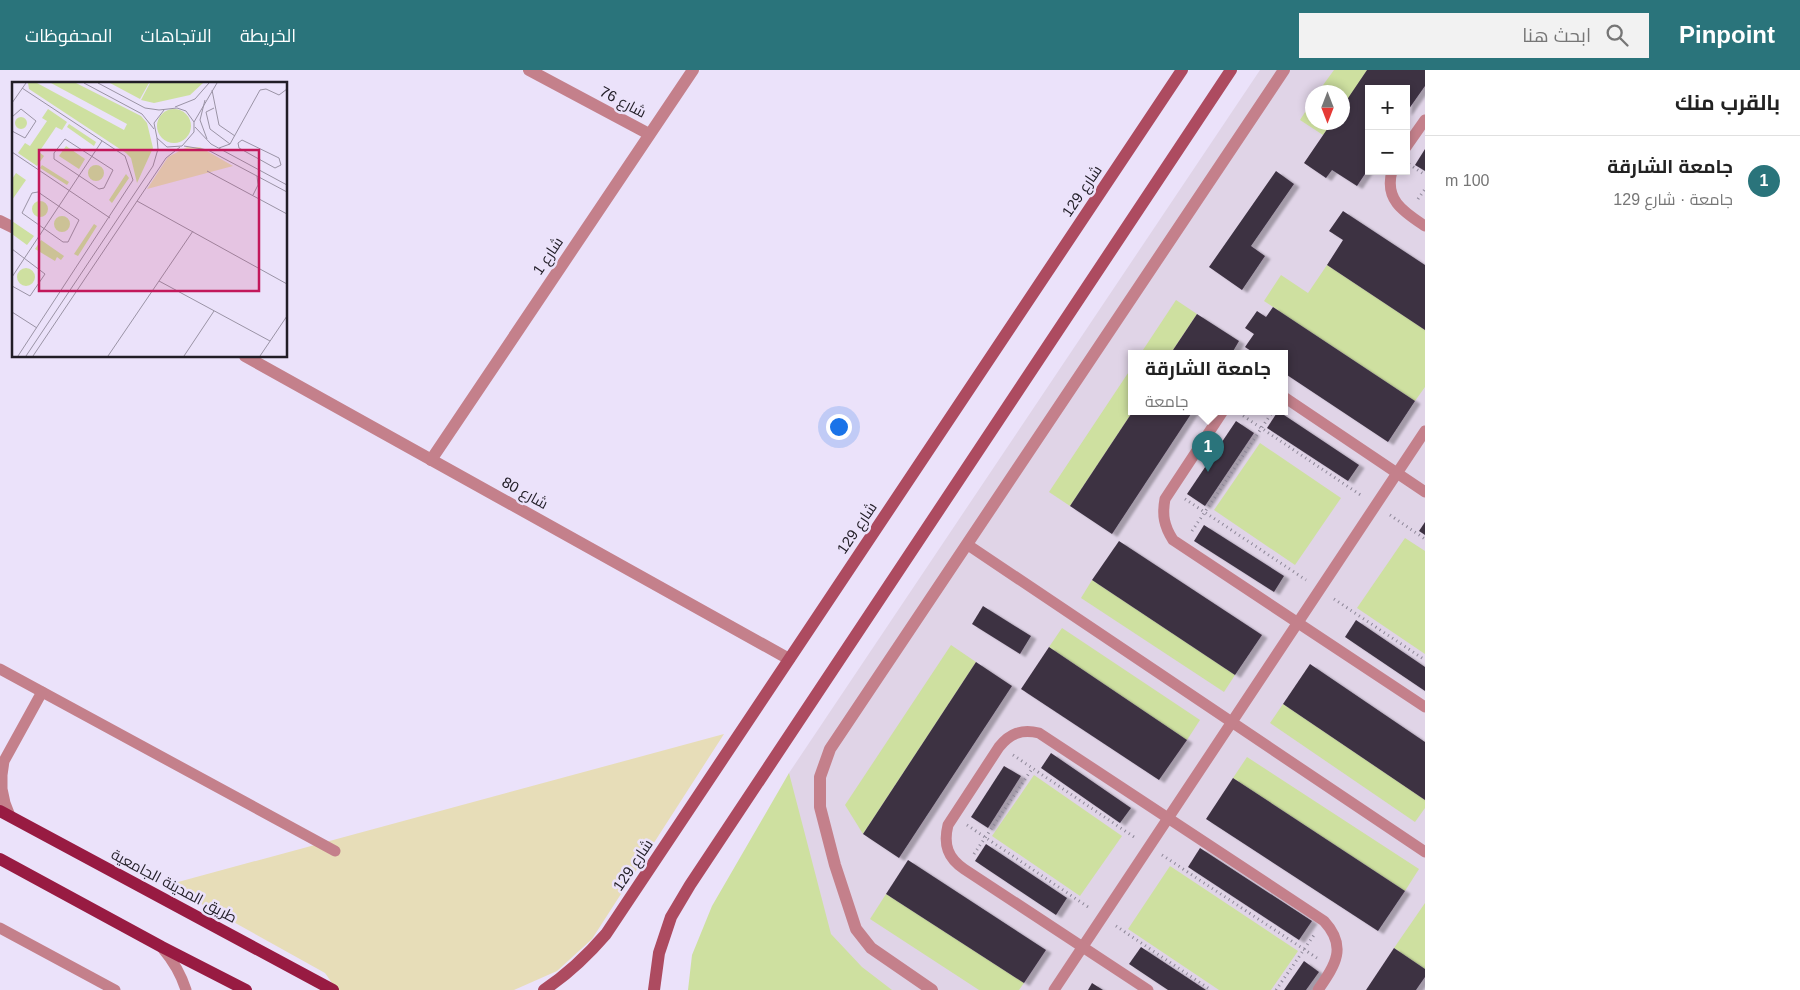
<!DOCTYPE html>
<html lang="ar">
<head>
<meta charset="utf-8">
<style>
  :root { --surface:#fff; --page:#f2f2f2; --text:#222; --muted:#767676; --line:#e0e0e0; --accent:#2a747b }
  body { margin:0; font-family:Arial,Cairo,sans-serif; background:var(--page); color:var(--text); direction:rtl }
  .controls { position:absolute; right:15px; top:15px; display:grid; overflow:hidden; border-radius:0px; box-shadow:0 2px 8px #0003 }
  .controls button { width:45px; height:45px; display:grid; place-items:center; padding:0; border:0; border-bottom:1px solid var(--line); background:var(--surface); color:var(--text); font:25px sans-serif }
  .compass { position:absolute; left:1305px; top:15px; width:45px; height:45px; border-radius:50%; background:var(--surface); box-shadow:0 2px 8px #0003; rotate:180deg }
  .you { position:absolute; left:838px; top:356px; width:18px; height:18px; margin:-12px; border:4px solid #fff; border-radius:50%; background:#1a73e8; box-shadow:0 0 0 8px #1a73e833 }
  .badge { display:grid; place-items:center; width:32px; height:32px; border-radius:50%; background:var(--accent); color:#fff; font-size:16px; font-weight:700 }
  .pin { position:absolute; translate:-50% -41px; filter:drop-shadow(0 1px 2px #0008) }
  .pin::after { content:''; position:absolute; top:26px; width:18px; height:15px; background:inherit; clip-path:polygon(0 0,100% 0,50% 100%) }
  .popup { position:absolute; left:1128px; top:280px; width:160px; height:65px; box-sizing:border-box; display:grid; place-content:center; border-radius:0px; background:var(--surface); filter:drop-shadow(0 1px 4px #0005); font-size:16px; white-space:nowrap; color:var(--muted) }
  .popup b { font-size:19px; color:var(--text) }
  .popup::after { content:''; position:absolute; left:50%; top:100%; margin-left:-10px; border:10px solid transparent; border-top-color:var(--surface) }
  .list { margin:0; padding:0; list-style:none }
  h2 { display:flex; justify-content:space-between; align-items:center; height:65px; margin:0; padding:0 20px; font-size:21px }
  h2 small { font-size:16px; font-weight:400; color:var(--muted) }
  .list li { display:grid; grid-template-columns:32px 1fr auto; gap:15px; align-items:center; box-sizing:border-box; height:90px; padding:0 20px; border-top:1px solid var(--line) }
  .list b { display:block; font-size:19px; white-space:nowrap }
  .list p { margin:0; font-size:16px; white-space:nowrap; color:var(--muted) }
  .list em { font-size:16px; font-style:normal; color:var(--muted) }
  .icon { flex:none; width:28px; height:28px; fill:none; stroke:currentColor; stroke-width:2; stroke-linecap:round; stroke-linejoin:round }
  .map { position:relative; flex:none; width:1425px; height:920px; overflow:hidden; direction:ltr }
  header { display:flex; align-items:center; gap:30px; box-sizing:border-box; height:70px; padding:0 25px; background:var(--accent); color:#fff }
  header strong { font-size:24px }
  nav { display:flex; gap:28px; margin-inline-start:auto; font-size:18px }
  .search { width:350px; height:45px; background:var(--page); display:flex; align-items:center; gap:12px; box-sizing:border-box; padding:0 18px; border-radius:0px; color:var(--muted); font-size:19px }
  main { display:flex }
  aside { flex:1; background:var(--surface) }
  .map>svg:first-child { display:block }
  .education { fill:#e0d4e7; fill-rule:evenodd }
  .green { fill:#cee0a0 }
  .sand { fill:#e7ddb8 }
  .building { fill:#3e3243; filter:url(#shadow) }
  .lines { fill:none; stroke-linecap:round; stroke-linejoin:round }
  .path { stroke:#8d8798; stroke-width:3; stroke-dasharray:1 4; stroke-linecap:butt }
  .lane { stroke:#c4808b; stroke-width:11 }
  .street { stroke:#c4808b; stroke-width:12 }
  .secondary { stroke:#ad4b60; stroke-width:12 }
  .primary { stroke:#981b42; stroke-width:12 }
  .labels { text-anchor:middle; stroke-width:5; stroke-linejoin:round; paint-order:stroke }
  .street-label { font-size:15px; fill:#211d26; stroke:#ebe2fa }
  .inset-road { fill:none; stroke:#9a93a5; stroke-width:1 }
  .view { fill:#c2185b; fill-opacity:0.15; stroke:#c2185b; stroke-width:2.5 }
  .inset-edge { fill:none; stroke:#211d26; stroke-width:2.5 }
</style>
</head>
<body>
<header>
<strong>Pinpoint</strong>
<div class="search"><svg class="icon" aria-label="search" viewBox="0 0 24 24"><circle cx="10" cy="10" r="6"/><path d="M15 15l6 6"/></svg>ابحث هنا</div>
<nav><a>الخريطة</a><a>الاتجاهات</a><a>المحفوظات</a></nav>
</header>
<main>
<aside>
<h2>بالقرب منك<small></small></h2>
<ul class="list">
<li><span class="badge">1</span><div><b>جامعة الشارقة</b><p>جامعة · شارع 129</p></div><em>100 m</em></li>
</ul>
</aside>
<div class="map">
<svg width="1425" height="920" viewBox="0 0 1425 920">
  <defs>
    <filter id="shadow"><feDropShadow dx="5.5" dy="3" stdDeviation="1" flood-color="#0004"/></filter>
  </defs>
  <rect width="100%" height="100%" fill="#ebe2fa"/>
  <path class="education" d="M1260,0H1425V920H783L760,833L789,703ZM1369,19H1406V101H1369ZM1312,22H1342V52H1312ZM1132,283H1284V341H1132Z"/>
  <g class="green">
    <polygon points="1334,0 1367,0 1343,37 1342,22 1318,22"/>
    <polygon points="1312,31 1312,52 1332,53 1323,65 1300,50"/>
    <polygon points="1327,195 1425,260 1425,317 1415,331 1264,231 1281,205 1308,223"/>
    <polygon points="1176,230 1197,244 1171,283 1141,283"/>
    <polygon points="1132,297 1132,341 1133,341 1070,436 1049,422"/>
    <polygon points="1260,373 1341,428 1295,495 1214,440"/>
    <polygon points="1405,468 1425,481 1425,584 1357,538"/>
    <polygon points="1092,510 1235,605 1224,622 1081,528"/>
    <polygon points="1062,558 1200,650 1187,670 1049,577"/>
    <polygon points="951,575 976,592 863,764 845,735"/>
    <polygon points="1283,634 1425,730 1425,738 1415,752 1270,653"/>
    <polygon points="1247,687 1419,799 1405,821 1233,708"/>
    <polygon points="789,703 831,864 862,897 892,920 688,920 692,885 712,836"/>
    <polygon points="1034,705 1122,766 1080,826 992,766"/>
    <polygon points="1170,796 1298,881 1271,920 1219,920 1128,859"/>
    <polygon points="886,824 1024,913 1019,920 979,920 870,849"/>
    <polygon points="1425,833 1425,899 1394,878"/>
  </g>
  <polygon class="sand" points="724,664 592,869 557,901 514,920 337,920 325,903 167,815"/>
  <g class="building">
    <polygon points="1367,0 1425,0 1425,16 1406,43 1406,19 1369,19 1369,98 1357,116 1332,100 1326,108 1304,93 1332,52 1342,52 1342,37"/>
    <polygon points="1425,79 1425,101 1415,95"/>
    <polygon points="1276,101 1294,114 1251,176 1265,186 1242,220 1209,197"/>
    <polygon points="1343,141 1425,195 1425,260 1327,195 1343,170 1329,161"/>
    <polygon points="1273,237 1415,331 1388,372 1284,303 1284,283 1254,283 1245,277 1254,264 1245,258 1257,241 1266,247"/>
    <polygon points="1197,244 1239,271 1232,283 1171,283"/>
    <polygon points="1133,341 1193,341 1112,464 1070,436"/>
    <polygon points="1278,341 1359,395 1348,411 1267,358"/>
    <polygon points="1236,351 1254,363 1205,436 1187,424"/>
    <polygon points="1425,452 1425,465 1419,461"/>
    <polygon points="1204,455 1284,506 1274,522 1194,471"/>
    <polygon points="1119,471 1262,565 1235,605 1092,510"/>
    <polygon points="983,536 1031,566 1020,584 972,554"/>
    <polygon points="1356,550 1425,597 1425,621 1345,567"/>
    <polygon points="1049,577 1187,670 1159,710 1021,619"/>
    <polygon points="976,592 1012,616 899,788 863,764"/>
    <polygon points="1310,594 1425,672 1425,730 1283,634"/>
    <polygon points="1051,683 1131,738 1120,753 1041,698"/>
    <polygon points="1004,696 1021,706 988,758 971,747"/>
    <polygon points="1233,708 1405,821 1378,861 1206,749"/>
    <polygon points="986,774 1067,828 1056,845 975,791"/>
    <polygon points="1200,778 1312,851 1299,870 1188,797"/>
    <polygon points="908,790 1046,880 1024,913 886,824"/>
    <polygon points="1141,877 1206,920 1168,920 1129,894"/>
    <polygon points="1394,878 1425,899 1425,907 1416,920 1366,920"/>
    <polygon points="1304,891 1319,902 1306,920 1284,920"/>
    <polygon points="1092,913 1103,920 1088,920"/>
  </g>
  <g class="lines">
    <g class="path">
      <polyline points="1409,94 1425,105"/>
      <polyline points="1418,129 1425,119"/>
      <polyline points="1239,343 1362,426"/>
      <polyline points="1185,429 1306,510"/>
      <polyline points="1390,445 1425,469"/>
      <polyline points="1192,461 1273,341"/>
      <polyline points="1334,529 1425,590"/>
      <polyline points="1013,685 1134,767"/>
      <polyline points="967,755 1088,837"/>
      <polyline points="974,784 1032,699"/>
      <polyline points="1162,785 1317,888"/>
      <polyline points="1116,856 1211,920"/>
      <polyline points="1276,920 1314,865"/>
    </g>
    <g class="lane">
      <polyline points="1406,77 1425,50"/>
      <path d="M1392,101C1384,130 1404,142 1425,156"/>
      <polyline points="1284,327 1425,422"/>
      <path d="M1223,341L1165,429C1162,445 1164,456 1173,470L1425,637"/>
      <polyline points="968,475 1425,782"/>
      <polyline points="0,599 335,781"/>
      <polyline points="10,746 5,733 2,719 2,705 4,691 42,622"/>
      <polyline points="0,858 115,920"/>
      <path d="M163,879C174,892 181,904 186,920"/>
      <polyline points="1054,920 1425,361"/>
      <path d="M1148,920L964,799C948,788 943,775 948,755L999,677C1010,663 1022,659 1039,663L1324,851C1348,877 1335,895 1318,920"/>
    </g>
    <g class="street">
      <polyline points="529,0 649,64"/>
      <polyline points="0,151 14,158"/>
      <polyline points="245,286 789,589"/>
      <polyline points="431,390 693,0"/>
      <polyline points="932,920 871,878 856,859 835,795 820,737 820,707 830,679 1284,0"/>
    </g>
    <g class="secondary">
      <path d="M544,920C568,904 587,886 606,864L1182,0"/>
      <polyline points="654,920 659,883 671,847 690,815 1231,0"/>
    </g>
    <g class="primary">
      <polyline points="0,741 333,920"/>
      <polyline points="0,789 162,877 246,920"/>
    </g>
  </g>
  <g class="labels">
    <g class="street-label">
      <text transform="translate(623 32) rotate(28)" y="5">شارع 76</text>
      <text transform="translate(1082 121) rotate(-56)" y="5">شارع 129</text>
      <text transform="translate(548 186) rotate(-56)" y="5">شارع 1</text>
      <text transform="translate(525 423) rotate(29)" y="5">شارع 80</text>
      <text transform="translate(857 458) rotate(-56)" y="5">شارع 129</text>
      <text transform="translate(633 795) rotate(-56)" y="5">شارع 129</text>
      <text transform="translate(174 816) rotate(28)" y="5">طريق المدينة الجامعية</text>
    </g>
  </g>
  <g transform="translate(12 12)">
    <rect width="275" height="275" fill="#ebe2fa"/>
    <path d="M16,1H25L112,48L115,42L39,1H64L129,34L135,41L141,66L125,101L119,76L114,71L17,7ZM98,1H137L128,17ZM138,1H191L178,13L142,21L129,18ZM36,27L55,40L50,48L44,45L27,70L32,74L25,84L6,71L13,61L18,64L35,39L30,36ZM145 44a17 17 0 1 1 34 0a17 17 0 1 1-34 0ZM3 41a6 6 0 1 1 12 0a6 6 0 1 1-12 0ZM57,42L84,60L82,64L55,45ZM54,64L73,77L67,87L47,74ZM30,83L57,100L55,103L28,86ZM76 91a8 8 0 1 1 16 0a8 8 0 1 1-16 0ZM4,91L14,98L0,118V97ZM114,92L117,96L100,121L97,118ZM20 127a8 8 0 1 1 16 0a8 8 0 1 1-16 0ZM42 142a8 8 0 1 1 16 0a8 8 0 1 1-16 0ZM0,139L22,154L15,163L0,152ZM82,142L85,144L66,174L62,172ZM29,158L52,174L49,178L45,175L43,179L23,167ZM5 195a9 9 0 1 1 18 0a9 9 0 1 1-18 0Z" fill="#cee0a0"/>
    <path d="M175,65H188L221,84L135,107L156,75Z" fill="#e7ddb8"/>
    <path class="inset-road" d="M72,1L130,32L142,47M86,1L133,26L147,28L165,26L174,29L182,40V50L170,64L155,65L145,56L142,41L152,28M200,8L207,43L223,54M193,18L188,38L195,57M0,21L14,1M163,25L183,17L197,1M202,26L194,30L198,47L218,62M0,35L9,27L24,39L13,56L0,49M182,40L205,1M183,45L199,62L275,103M53,57L101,88L92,106L87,107L42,77V71ZM230,58L267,76L269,83L263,86L227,66L226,61ZM172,64L196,68L275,110M207,66L218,62L248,8L254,7L267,13L275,7M0,70L98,136M195,89L275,132M26,110L67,138L56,160H51L10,131L20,111ZM241,113L246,103L245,94M125,119L275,202M0,167L33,192L18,214L0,204M0,195L90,59M147,199L258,259M0,230L25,246M6,274L121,98L113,74L10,6M14,274L141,84L146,67L145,56M21,274L154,76L168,65M96,274L181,149M172,274L202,229M248,274L275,234"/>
    <path class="view" d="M27,68H247V209H27Z"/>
    <rect width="275" height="275" class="inset-edge"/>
  </g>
</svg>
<div class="controls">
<button>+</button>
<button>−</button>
</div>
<svg class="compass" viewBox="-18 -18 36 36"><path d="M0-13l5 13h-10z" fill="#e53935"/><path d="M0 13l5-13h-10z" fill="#767676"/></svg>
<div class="you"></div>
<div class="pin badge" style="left:1208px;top:402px">1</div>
<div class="popup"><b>جامعة الشارقة</b>جامعة</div>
</div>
</main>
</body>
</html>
